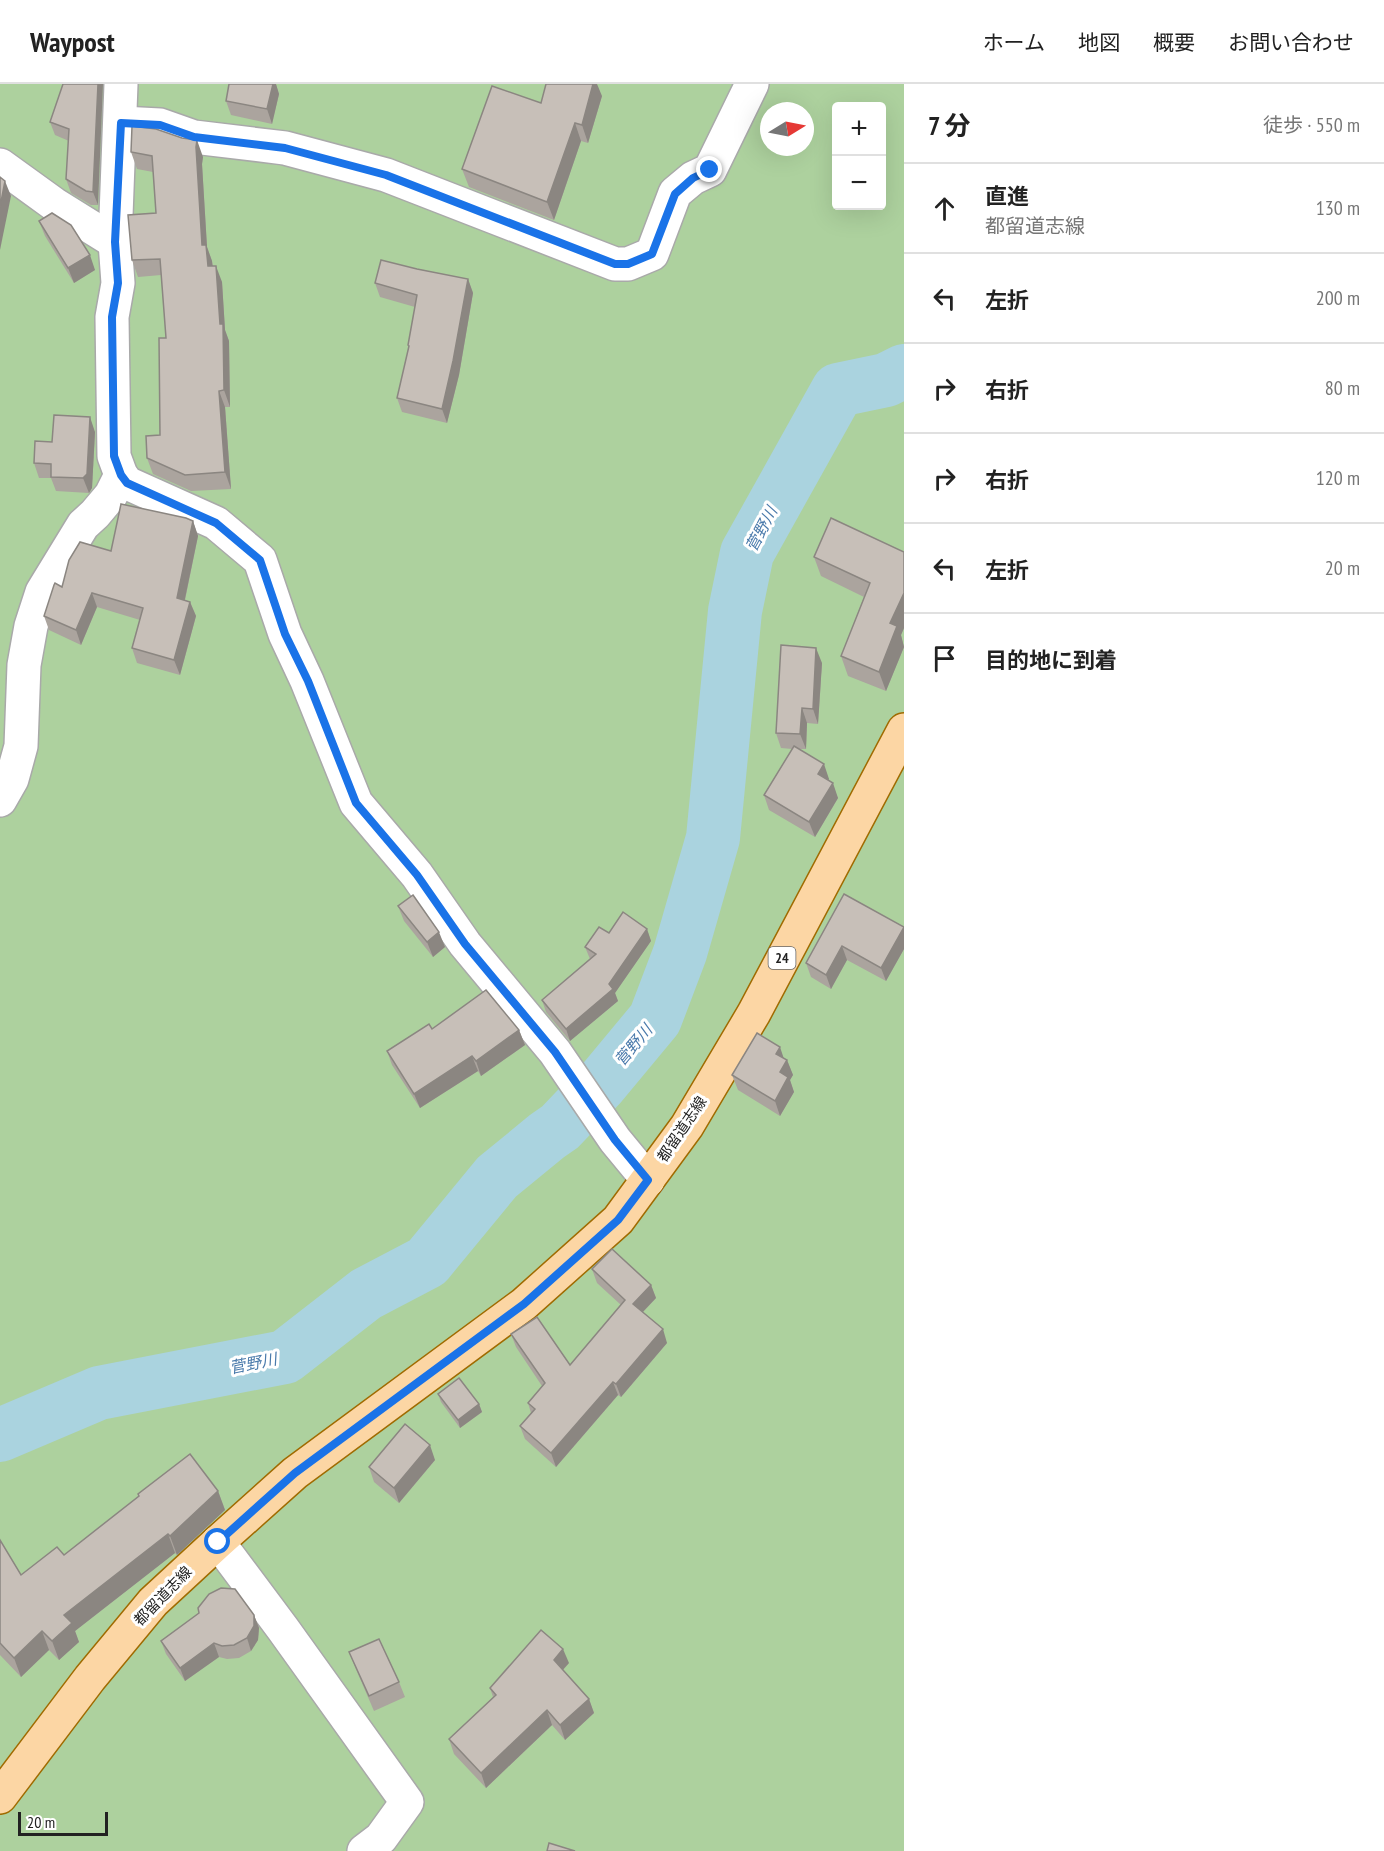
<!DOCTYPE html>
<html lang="ja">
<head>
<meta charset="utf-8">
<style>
  :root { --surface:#fff; --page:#f2f2f2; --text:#222; --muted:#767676; --line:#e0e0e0 }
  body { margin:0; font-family:"PT Sans Narrow","Noto Sans JP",sans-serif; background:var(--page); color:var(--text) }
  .controls { position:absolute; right:18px; top:18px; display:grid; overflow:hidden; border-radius:6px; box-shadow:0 6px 24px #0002 }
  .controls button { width:54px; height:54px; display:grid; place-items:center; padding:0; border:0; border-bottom:2px solid var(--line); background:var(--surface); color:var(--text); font:30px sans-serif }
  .compass { position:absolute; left:760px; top:18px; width:54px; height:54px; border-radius:50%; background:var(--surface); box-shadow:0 6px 24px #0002; rotate:80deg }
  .scale { position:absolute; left:18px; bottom:15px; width:90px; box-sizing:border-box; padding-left:6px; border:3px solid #222; border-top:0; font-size:16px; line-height:21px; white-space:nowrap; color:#222; -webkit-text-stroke:4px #fff; paint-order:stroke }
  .stop { position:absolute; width:18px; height:18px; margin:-14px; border:4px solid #1a73e8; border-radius:50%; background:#fff }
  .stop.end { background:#1a73e8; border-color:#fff; box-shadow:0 2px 6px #0008 }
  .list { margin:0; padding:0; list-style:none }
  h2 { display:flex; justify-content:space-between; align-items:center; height:78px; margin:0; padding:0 24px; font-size:26px }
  h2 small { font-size:20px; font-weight:400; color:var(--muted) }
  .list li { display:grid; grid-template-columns:39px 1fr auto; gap:18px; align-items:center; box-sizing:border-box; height:90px; padding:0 24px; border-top:2px solid var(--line) }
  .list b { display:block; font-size:22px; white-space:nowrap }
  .list p { margin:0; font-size:20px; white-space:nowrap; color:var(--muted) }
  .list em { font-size:20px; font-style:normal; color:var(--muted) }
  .icon { flex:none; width:33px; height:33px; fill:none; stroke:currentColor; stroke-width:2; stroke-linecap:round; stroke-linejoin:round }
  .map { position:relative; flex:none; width:904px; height:1767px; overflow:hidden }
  header { display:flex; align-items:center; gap:36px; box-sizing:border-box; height:84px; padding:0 30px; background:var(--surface); border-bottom:2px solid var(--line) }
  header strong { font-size:28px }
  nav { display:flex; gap:33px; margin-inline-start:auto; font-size:21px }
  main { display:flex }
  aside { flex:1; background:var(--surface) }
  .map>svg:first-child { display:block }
  .forest { fill:#add19e; fill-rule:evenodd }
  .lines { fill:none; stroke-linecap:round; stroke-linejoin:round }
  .river { stroke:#aad3df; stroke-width:54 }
  .minor-casing { stroke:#a9a9a9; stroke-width:36 }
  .major-casing { stroke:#a06b00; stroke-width:36 }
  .minor { stroke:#fff; stroke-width:33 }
  .major { stroke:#fcd6a4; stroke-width:33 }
  .wall { fill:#aba49e }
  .shaded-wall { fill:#8b8681 }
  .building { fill:#c7bfb8; stroke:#8b8681; stroke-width:1.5 }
  .route { stroke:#1a73e8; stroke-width:8 }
  .labels { text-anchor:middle; stroke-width:6; stroke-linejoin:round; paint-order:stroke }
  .shield { fill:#fff; stroke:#646464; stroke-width:1.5 }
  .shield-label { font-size:14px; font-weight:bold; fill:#222 }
  .street-label { font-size:15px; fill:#222; stroke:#fff }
  .water-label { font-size:16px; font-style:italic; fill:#4a7aab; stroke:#fff }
</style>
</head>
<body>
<header>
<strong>Waypost</strong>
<nav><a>ホーム</a><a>地図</a><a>概要</a><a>お問い合わせ</a></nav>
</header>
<main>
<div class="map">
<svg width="904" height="1767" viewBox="0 0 904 1767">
  <rect width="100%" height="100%" fill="#f2efe9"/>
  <path class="forest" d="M0,0H904V1767H0ZM836,22H882V122H836ZM769,27H805V63H769Z"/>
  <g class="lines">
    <polyline class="river" points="0,1351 99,1309 285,1273 366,1210 427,1178 497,1093 547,1052 560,1043 601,1000 655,935 680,869 713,754 735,527 747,469 838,306 886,296 904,287"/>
    <defs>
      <g id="minor">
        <polyline points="121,0 115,158 118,199 112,233 114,372 121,391 127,399 216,439 260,476 285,550 307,597 356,719 417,791 465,860 555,968 615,1056 648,1096"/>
        <polyline points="121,39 160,41 194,53 285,64 386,91 615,180 628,180 652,170 675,109 693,94 710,86 752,0"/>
        <polyline points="0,81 54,120 115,158"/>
        <polyline points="0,716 12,695 21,662 24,581 31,542 42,508 83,441 95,430 111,411 121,391"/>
        <polyline points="218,1458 283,1545 407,1718 381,1754 364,1767"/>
      </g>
      <polyline id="major" points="0,1713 90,1594 153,1518 218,1458 295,1389 524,1220 618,1136 687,1042 754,929 904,646"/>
    </defs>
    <use href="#minor" class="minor-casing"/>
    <use href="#major" class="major-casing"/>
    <use href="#minor" class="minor"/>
    <use href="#major" class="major"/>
  </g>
  <g class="wall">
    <polygon points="63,0 98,121 91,121 71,109 66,95 69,57 55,51 50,38"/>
    <polygon points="276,1 279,10 272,40 231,31 226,17"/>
    <polygon points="602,12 588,59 581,57 554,136 469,103 462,85 541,19"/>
    <polygon points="131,68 203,73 202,80 207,163 212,177 213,182 222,198 225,246 229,257 230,323 225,323 231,405 191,407 153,390 147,374 160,351 166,254 161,191 138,193 132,176 156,129 153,88 137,85"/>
    <polygon points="39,137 95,186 74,199 45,152"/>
    <polygon points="417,185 468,195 473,209 459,291 447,339 402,328 397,314 409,264 408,261 415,223 380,213 375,199"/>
    <polygon points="95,348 92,404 89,409 56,407 51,394 39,394 34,379 52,358"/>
    <polygon points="193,437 198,452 185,516 190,518 196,532 180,591 137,579 132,564 140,536 97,523 81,561 49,546 44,532 62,503"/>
    <polygon points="904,468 904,544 901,551 904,563 886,607 848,592 841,572 864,513 821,492 814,473"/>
    <polygon points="822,579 818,640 807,639 806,665 799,665 829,695 828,696 838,714 815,753 769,726 764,711 792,665 781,664 776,649"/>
    <polygon points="844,810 904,843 904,865 886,897 847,876 831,905 811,893 806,879"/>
    <polygon points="398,822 445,863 433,873 404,837"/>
    <polygon points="647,845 651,857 615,909 618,917 570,957 546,928 542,916 590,875 585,863 609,849"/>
    <polygon points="432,945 519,946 525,961 481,992 478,987 420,1024 392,981 387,967"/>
    <polygon points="784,974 787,976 793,991 790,996 794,1008 780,1032 738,1006 732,991"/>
    <polygon points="592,1185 651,1201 656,1214 643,1228 667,1259 621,1313 618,1311 556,1383 525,1355 520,1342 531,1329 528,1319 542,1302 516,1263 511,1250 570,1281 621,1221 597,1199"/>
    <polygon points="438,1310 479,1320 482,1328 460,1344 441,1318"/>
    <polygon points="435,1376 399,1419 374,1398 369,1383"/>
    <polygon points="218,1407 225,1426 177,1471 175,1469 75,1547 79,1558 59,1576 49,1566 21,1593 0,1571 0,1456 21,1491 64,1471 139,1412 138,1410"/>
    <polygon points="254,1531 259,1544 258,1556 251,1567 239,1574 227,1575 219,1573 185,1597 166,1570 161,1557"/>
    <polygon points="349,1568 399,1598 405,1613 374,1627 355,1583"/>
    <polygon points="569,1579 563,1586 589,1615 594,1629 565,1656 552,1641 486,1704 454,1670 449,1655 493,1613 490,1604"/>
  </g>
  <g class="shaded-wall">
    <polygon points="98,0 103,0 98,121 93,108"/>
    <polygon points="271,0 276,0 279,10 272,40 267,25"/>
    <polygon points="593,0 597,0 602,12 588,59 582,41"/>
    <polygon points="575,39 581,57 554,136 547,118"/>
    <polygon points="197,56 203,73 202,80 207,163 212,177 214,199 202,161 196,63"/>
    <polygon points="5,97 11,112 0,166 0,123"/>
    <polygon points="90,171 95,186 74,199 68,184"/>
    <polygon points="216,182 222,198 225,246 229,257 230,323 224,306"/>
    <polygon points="468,195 473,209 459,291 447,339 442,325"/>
    <polygon points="219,307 225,323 231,405 225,388"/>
    <polygon points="90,333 95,348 92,404 89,409 83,394"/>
    <polygon points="193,437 198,452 182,529 177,514"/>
    <polygon points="92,509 97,523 81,561 76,546"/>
    <polygon points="904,509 904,544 901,551 904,563 886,607 879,588 890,539"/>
    <polygon points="190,518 196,532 180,591 174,576"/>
    <polygon points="816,564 822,579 818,640 813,625"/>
    <polygon points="802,624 807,639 806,665 800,650"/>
    <polygon points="824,680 829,695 823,704 818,690"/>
    <polygon points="833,699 838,714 815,753 809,738"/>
    <polygon points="904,843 904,865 886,897 881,884"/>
    <polygon points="647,845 651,857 615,909 618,917 570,957 566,945 609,900"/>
    <polygon points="439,848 445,863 433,873 427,858"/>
    <polygon points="842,862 847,876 831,905 826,891"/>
    <polygon points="519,946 525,961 481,992 476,977"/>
    <polygon points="780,963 785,978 776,970"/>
    <polygon points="472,972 478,987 420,1024 414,1010"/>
    <polygon points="787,976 793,991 790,996 794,1008 780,1032 775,1017 780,988"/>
    <polygon points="651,1201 656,1214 638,1233 633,1220"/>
    <polygon points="663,1245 667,1259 621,1313 616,1300"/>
    <polygon points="613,1298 618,1311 556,1383 551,1369"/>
    <polygon points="479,1320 482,1328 460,1344 458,1336"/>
    <polygon points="430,1361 435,1376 399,1419 394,1404"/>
    <polygon points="218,1407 225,1426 177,1471 170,1452"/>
    <polygon points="168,1450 175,1469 75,1547 79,1558 59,1576 52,1557 64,1531"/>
    <polygon points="254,1531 259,1544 258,1556 251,1567 247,1554"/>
    <polygon points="42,1547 49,1566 21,1593 14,1574"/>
    <polygon points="214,1559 219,1573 185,1597 180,1584"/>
    <polygon points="563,1565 569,1579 559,1590 554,1576"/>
    <polygon points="589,1615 594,1629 565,1656 560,1641"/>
    <polygon points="547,1626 552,1641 486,1704 481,1689"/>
  </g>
  <g class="building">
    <polygon points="63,0 98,0 93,108 86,107 66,95 69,45 50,38"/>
    <polygon points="229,0 273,0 267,25 226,17"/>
    <polygon points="546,0 593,0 582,41 575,39 547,118 462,85 492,2 541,19"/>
    <polygon points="132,42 156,45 182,54 197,56 196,63 202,161 206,161 208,182 216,182 220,240 223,240 224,306 219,307 225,388 185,391 147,374 146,352 160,351 159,254 166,254 160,175 132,176 128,131 156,129 152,72 131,68"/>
    <polygon points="0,93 5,97 0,123"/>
    <polygon points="52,129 71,141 90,171 68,184 39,137"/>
    <polygon points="381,176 417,185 468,195 453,277 442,325 397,314 409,262 408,261 417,211 375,199"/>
    <polygon points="54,331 90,333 87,390 83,394 51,393 51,380 34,379 35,357 52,358"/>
    <polygon points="121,420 186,434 193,437 177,514 190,518 174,576 132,564 143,524 92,509 76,546 44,532 54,501 55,499 62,503 69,476 80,458 111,467"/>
    <polygon points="831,434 904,468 904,509 890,539 897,542 879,588 841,572 870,499 814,473"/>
    <polygon points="781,561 816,564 813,625 802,624 800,650 776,649"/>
    <polygon points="794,662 824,680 818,690 833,699 809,738 764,711"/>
    <polygon points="844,810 904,843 881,884 842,862 826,891 806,879"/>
    <polygon points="413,811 439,848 427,858 398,822"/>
    <polygon points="623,828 647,845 609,900 613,905 566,945 542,916 596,870 585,863 599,843 609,849"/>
    <polygon points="486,906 519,946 476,977 472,972 414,1010 387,967 429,940 432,945"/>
    <polygon points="757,949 780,963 776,970 787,976 780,988 788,993 775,1017 732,991"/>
    <polygon points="612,1165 651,1201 633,1220 663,1245 616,1300 613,1298 551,1369 520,1342 535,1325 528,1319 545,1299 511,1250 537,1233 570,1281 625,1216 592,1185"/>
    <polygon points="459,1294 479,1320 458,1336 438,1310"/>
    <polygon points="405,1340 430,1361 394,1404 369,1383"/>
    <polygon points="190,1370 218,1407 170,1452 168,1450 64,1531 72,1539 52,1557 42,1547 14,1574 0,1559 0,1456 21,1491 57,1463 64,1471 139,1412 138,1410"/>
    <polygon points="221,1504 235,1505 254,1531 254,1542 247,1554 234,1561 222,1562 214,1559 180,1584 161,1557 199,1529 198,1524 209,1510"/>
    <polygon points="541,1546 563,1565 554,1576 589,1615 560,1641 547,1626 481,1689 449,1655 496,1611 490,1604"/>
    <polygon points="379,1555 399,1598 369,1612 349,1568"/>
    <polygon points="549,1759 575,1767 547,1767"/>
  </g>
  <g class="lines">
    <polyline class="route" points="218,1458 295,1389 524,1220 618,1136 648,1096 615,1056 555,968 465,860 417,791 356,719 308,597 285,550 260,476 216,439 127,399 121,391 114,372 112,233 118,199 115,158 121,39 160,41 194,53 285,64 386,91 615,180 628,180 652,170 675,110 693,94 710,86"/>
  </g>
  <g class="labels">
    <rect class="shield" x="768.5" y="863" width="27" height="22" rx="4.5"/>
    <g class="shield-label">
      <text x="782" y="879">24</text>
    </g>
    <g class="street-label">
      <text transform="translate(682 1045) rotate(-56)" y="5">都留道志線</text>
      <text transform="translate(163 1512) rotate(-46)" y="5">都留道志線</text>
    </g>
    <g class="water-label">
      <text transform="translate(761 445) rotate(-62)" y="6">菅野川</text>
      <text transform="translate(633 961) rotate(-50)" y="6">菅野川</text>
      <text transform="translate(253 1279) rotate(-11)" y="6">菅野川</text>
    </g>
  </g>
</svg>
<div class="controls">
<button>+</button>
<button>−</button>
</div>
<svg class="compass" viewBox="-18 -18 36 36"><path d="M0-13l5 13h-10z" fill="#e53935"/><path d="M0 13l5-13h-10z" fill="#767676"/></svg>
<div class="scale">20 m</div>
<div class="stop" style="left:218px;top:1458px"></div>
<div class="stop end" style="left:710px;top:86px"></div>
</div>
<aside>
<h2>7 分<small>徒歩 · 550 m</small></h2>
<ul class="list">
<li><svg class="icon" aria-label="ahead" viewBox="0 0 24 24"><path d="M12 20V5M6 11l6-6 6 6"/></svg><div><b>直進</b><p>都留道志線</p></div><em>130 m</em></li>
<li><svg class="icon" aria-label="left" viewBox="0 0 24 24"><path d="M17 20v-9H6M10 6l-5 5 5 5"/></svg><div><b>左折</b></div><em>200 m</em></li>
<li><svg class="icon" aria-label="right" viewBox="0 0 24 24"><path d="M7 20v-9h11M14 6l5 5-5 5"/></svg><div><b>右折</b></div><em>80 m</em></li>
<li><svg class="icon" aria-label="right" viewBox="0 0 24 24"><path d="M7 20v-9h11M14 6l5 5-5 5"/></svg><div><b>右折</b></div><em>120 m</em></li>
<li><svg class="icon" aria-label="left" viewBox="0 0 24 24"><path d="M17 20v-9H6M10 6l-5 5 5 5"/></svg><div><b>左折</b></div><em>20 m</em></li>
<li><svg class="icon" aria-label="arrive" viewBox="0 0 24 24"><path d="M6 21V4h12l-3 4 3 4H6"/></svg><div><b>目的地に到着</b></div></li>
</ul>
</aside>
</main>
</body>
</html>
